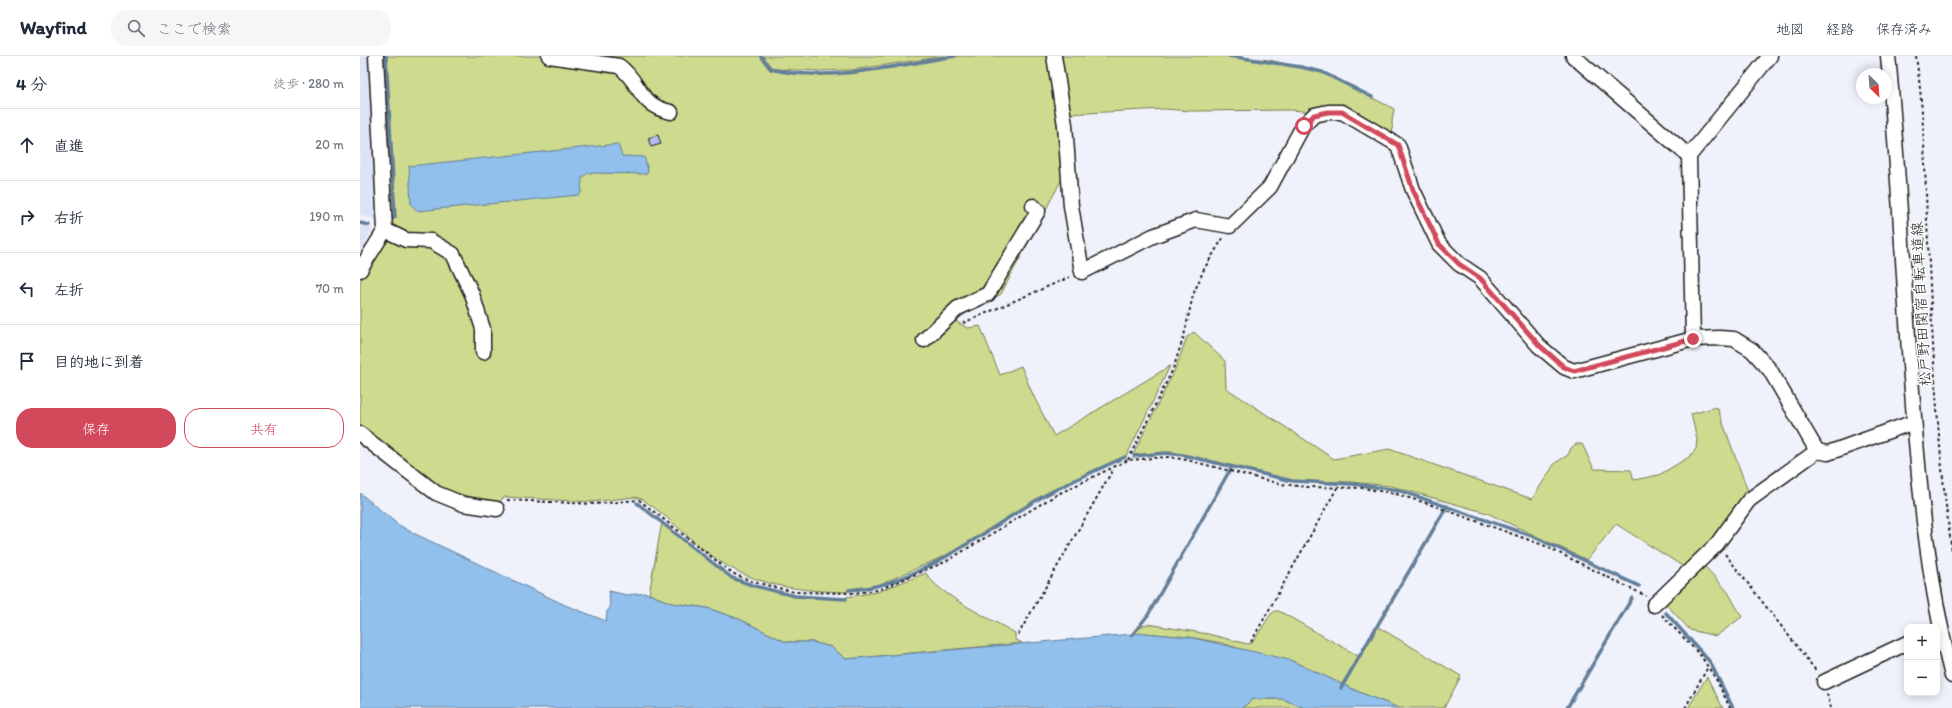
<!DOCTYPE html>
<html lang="ja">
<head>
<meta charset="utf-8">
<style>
  :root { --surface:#fff; --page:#f6f6f7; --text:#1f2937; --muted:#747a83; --line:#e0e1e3; --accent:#d1495b }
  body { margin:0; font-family:Itim,"Klee One",sans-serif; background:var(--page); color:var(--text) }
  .controls { position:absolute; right:12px; bottom:12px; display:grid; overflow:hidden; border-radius:8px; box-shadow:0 2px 10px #0003 }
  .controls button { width:36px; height:36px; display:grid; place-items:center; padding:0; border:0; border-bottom:1px solid var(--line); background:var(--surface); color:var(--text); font:20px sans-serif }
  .compass { position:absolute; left:1496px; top:12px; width:36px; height:36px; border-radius:50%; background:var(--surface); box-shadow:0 2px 10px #0003; rotate:155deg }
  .stop { position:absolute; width:12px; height:12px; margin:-9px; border:3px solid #d1495b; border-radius:50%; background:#fff }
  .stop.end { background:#d1495b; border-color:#fff; box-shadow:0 1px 4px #0008 }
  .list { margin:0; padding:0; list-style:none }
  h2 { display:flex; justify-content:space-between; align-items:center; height:52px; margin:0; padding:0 16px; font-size:17px }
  h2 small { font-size:13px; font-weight:400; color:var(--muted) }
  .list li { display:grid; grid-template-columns:26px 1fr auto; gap:12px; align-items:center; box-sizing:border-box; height:72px; padding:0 16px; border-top:1px solid var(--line) }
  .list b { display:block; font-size:15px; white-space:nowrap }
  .list em { font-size:13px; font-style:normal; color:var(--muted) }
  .actions { display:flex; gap:8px; padding:12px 16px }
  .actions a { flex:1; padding:9px 0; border:1px solid var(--accent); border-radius:16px; text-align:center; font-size:14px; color:var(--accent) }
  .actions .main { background:var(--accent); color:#fff }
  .icon { flex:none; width:22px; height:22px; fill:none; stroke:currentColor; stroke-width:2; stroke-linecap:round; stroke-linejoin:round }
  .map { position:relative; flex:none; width:1592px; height:652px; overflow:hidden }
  header { display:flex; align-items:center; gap:24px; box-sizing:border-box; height:56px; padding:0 20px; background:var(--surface); border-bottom:1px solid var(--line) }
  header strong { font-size:19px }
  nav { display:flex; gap:22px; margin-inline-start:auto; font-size:14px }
  .search { width:280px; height:36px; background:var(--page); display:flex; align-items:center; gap:10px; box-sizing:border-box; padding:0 14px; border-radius:16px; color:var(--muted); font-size:15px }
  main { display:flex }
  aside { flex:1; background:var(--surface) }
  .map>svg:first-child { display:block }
  .built { fill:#dee2f7 }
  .green { fill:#ceda8d; stroke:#757b54 }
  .water { fill:#91c0ec; stroke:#627e99 }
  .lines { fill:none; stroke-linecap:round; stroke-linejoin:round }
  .stream { stroke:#627e99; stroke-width:3.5 }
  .building { fill:#b3bced; stroke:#1c1c1c }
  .minor-casing { stroke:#1c1c1c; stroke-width:17 }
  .path { stroke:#1c1c1c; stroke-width:2; stroke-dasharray:3 3; stroke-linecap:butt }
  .minor { stroke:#fff; stroke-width:14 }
  .route { stroke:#d1495b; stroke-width:5 }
  .labels { text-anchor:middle; stroke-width:3; stroke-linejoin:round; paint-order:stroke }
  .street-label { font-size:15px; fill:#1c1c1c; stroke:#fff }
</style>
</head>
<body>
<header>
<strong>Wayfind</strong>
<div class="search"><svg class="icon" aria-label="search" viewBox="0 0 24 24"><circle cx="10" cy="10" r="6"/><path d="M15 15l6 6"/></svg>ここで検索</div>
<nav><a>地図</a><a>経路</a><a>保存済み</a></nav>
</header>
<main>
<aside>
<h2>4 分<small>徒歩 · 280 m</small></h2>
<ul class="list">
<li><svg class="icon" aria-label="ahead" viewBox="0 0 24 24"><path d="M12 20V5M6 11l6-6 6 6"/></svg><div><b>直進</b></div><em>20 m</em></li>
<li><svg class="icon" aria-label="right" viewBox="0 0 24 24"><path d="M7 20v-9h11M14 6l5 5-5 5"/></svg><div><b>右折</b></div><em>190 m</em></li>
<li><svg class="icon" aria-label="left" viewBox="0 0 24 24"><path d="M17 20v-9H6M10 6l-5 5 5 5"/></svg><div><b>左折</b></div><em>70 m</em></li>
<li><svg class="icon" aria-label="arrive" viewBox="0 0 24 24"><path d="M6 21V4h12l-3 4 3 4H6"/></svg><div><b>目的地に到着</b></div></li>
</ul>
<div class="actions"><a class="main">保存</a><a>共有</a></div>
</aside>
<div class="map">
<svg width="1592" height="652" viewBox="0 0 1592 652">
  <rect width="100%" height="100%" fill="#f0f2fb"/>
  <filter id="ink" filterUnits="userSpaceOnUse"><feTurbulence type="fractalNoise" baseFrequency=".025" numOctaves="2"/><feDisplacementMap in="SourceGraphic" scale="8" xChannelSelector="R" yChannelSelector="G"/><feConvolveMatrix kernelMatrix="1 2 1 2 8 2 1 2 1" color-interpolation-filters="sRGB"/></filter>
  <g filter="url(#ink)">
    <g class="built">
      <polygon points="0,0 8,0 19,164 0,159"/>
      <polygon points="0,169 13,172 0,197"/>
    </g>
    <g class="green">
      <path d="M17,0H399L409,13L414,15L457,19L494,17L599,0H689L703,121L641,238C626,248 609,253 595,265L608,272L620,270L640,319L661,310L673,339L694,380L810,310L767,399L683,439L591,497L519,529L488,533L487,536C442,535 400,531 361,506C333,488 310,461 282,443L275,441L231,446L145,441L137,447L82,434L9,380L0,370V226L34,171L28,159Z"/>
      <polygon points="403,0 586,0 492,14 458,15 416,13 410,10"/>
      <polygon points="697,0 873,0 909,4 962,16 1034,53 1032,66 1033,83 969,51 960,50 954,56 931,54 832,55 804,53 707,58"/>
      <polygon points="834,276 865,305 866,332 974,403 1029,393 1172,443 1195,407 1208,399 1211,392 1216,388 1222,388 1234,413 1271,414 1274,424 1299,419 1329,401 1336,393 1337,383 1331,358 1357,351 1389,438 1387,444 1327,513 1256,468 1227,504 1127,457 1031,430 991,426 936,425 812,396 773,399 816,311 827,281"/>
      <path d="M302,466L371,522L395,530L435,540L486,543V541L517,536L566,517C577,538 633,564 655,577V583L662,587L486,603L471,591L452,586H426L379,563L347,552L311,547L289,538Z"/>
      <polygon points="1341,506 1368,536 1382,561 1356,580 1330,574 1303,545"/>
      <polygon points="915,555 919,555 1000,601 1018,571 1101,620 1084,652 1039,652 999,636 930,604 886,595 862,587 829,581 784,577 774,578 783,569 788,568 848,578 887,588 892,587 911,558"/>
      <polygon points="1347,621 1363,652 1328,652 1346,622"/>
      <polygon points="893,643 923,643 944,652 882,652"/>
    </g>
    <g class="water">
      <polygon points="258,88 262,100 284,101 288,114 287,118 228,117 222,122 221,137 219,139 57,155 51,148 49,110"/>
      <polygon points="0,437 36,467 49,475 205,549 246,565 247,555 250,552 249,535 267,539 286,537 311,547 347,552 379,563 426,586 452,586 471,591 486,603 784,577 829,581 930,604 999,636 1039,652 944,652 923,643 893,643 882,652 0,652"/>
    </g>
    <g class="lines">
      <g class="stream">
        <polyline points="26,0 35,161 32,163"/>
        <path d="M401,0L411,13C465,27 541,9 595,0"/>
        <polyline points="869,0 941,11 962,16 1012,41"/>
        <polyline points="0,167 9,169"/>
        <polyline points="774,400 806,397 823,399 932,425 992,428 1038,434 1172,480 1279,530"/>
        <polyline points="277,447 372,522 395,530 435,540 486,543"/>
        <path d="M489,534C557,531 625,474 682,441C709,426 737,414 765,401"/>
        <polyline points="1306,557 1350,606 1373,652"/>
        <polyline points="772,579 788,559 871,412"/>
        <polyline points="981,632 1087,450"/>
        <polyline points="1207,652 1272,542"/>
      </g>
    </g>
    <polygon class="building" points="298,79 301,88 291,91 288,82"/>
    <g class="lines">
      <defs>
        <g id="minor">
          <path d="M189,0L259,10C282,27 277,49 311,56"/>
          <polyline points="694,0 705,69 711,150 722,216 793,180 836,164 870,170 910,131 943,70 954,59 968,56 982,56 1038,89 1053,134 1079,188 1099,208 1120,222 1179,290 1204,311 1214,315 1333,283 1359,282 1374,283 1392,294 1410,314 1457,395"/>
          <polyline points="1213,0 1329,100"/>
          <path d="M1528,0C1539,111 1543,223 1552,335C1559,431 1568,527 1592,620"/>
          <polyline points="25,174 46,184 71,185 93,198 112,238 123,273 123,296"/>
          <polyline points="0,214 25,174 16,0"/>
          <polyline points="1333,283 1329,100 1410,0"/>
          <polyline points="564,284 598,252 628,238 678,155 673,150"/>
          <polyline points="0,378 76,437 103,448 137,453"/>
          <polyline points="1294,549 1357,488 1389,444 1457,395 1468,397 1554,366"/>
          <polyline points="1464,626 1547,587"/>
        </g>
      </defs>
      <use href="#minor" class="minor-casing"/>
      <g class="path">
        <path d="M1556,0C1565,62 1565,125 1568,187C1573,290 1577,394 1592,495"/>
        <polyline points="603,267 710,221"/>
        <polyline points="768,404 813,313 824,280 833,239 844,213 863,182"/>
        <polyline points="147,444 234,448 279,444 372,517 391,525 434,536 494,537 518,534 585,506 696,439 768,404 808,401 827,404 921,428 947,431 1003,432 1036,438 1066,447 1183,489 1286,540"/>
        <polyline points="1365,498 1457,616"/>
        <polyline points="1302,559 1341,600 1357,625 1370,652"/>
        <polyline points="658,579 751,417 751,413"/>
        <polyline points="891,586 977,432"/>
        <polyline points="1467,638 1471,652"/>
        <polyline points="1325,652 1348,611"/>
      </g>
      <use href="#minor" class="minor"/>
    </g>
  </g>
  <g class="lines" filter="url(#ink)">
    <polyline class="route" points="944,70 954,59 968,56 982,56 1038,89 1053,134 1079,188 1099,208 1120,222 1180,290 1204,311 1214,315 1333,283"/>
  </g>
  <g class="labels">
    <g class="street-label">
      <text transform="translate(1561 248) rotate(-93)" y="5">松戸野田関宿自転車道線</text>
    </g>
  </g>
</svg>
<div class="controls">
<button>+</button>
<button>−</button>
</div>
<svg class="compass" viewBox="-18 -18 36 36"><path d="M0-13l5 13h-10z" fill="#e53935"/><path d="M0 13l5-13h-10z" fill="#747a83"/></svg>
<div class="stop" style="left:944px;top:70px"></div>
<div class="stop end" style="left:1333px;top:283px"></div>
</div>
</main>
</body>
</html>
